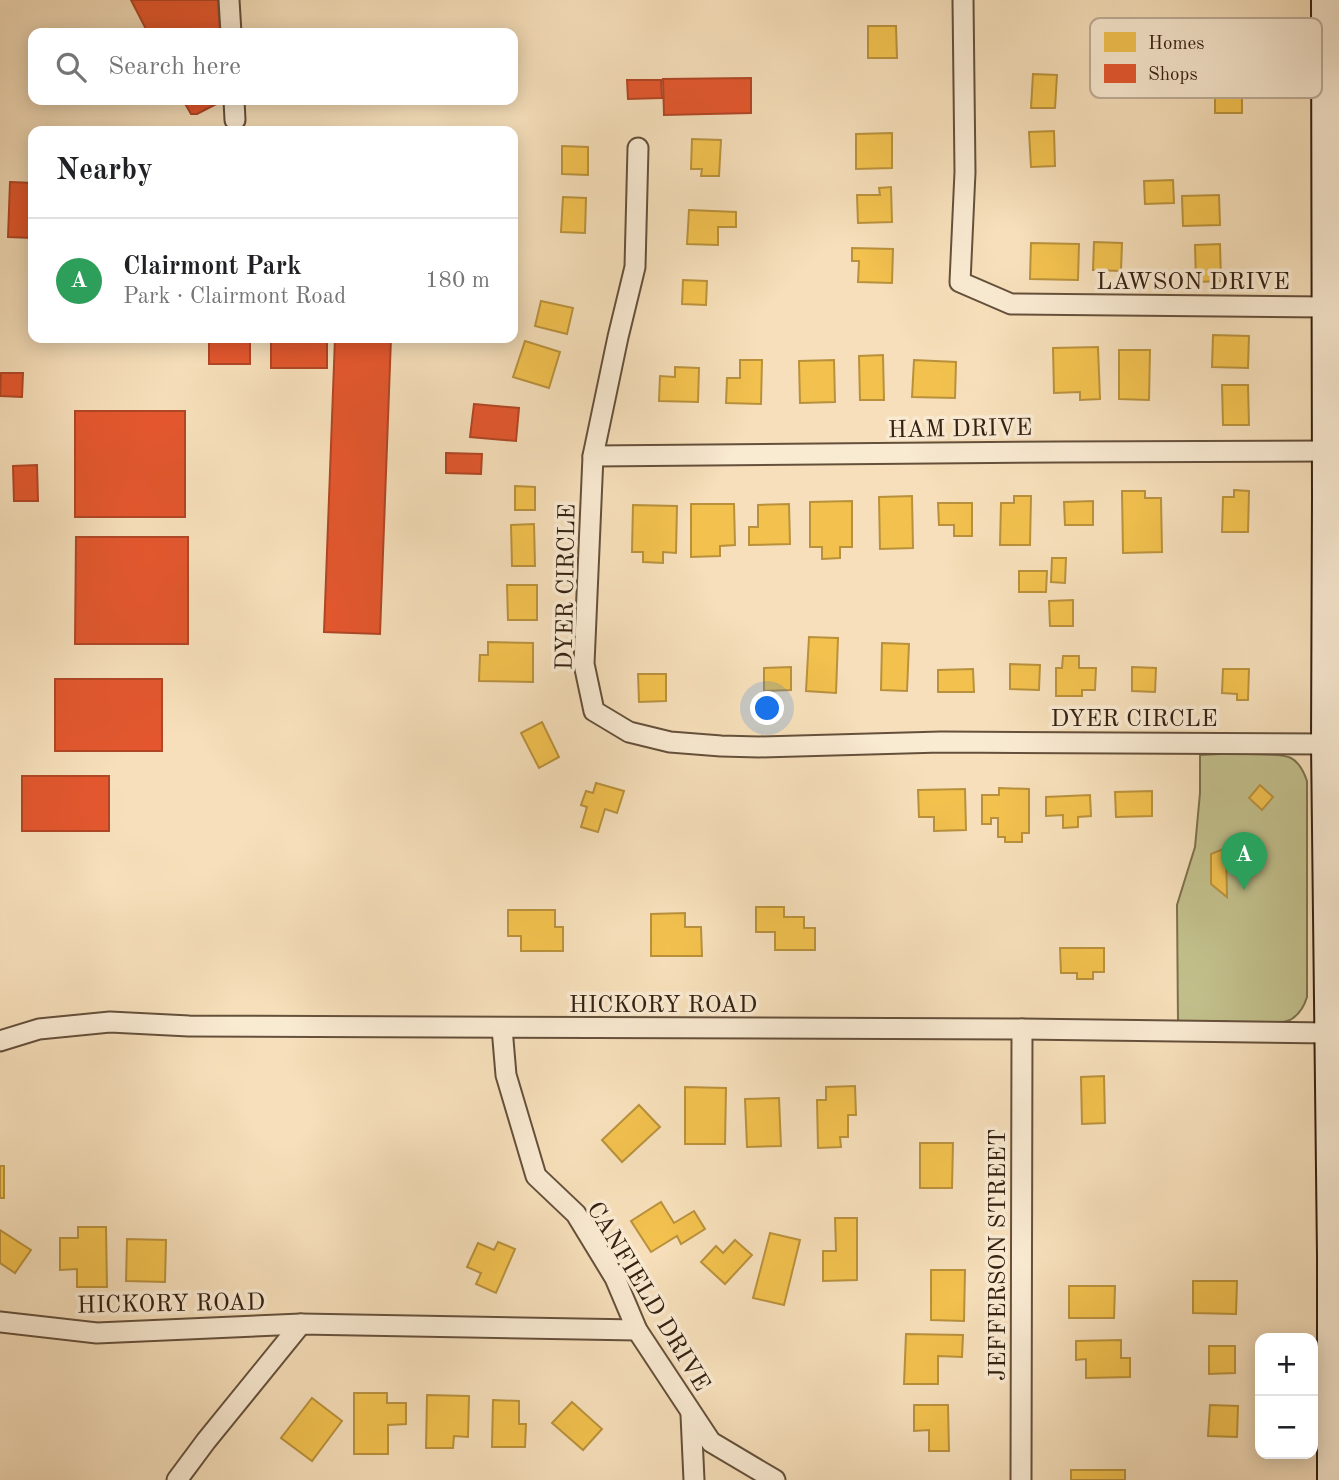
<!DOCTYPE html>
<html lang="en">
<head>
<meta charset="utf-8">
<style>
  :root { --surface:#fff; --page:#f6f6f6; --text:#202124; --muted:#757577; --line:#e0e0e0; --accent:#b45309 }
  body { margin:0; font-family:"Old Standard TT",serif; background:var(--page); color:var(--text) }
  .controls { position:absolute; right:21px; bottom:21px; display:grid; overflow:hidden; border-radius:14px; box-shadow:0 4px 18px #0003 }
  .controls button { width:63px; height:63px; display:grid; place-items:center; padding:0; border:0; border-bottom:2px solid var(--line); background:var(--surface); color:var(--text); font:35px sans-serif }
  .you { position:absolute; left:768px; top:709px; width:24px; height:24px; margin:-18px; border:5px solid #fff; border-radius:50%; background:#1a73e8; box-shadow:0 0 0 10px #1a73e833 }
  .badge { display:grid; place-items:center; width:46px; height:46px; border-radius:50%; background:var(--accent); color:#fff; font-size:23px; font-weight:700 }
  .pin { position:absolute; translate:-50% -58px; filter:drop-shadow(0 2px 4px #0008) }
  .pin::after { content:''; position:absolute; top:37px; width:24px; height:21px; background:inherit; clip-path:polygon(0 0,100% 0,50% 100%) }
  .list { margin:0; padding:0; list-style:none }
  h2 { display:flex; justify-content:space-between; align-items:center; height:91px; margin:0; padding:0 28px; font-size:30px }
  h2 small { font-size:23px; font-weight:400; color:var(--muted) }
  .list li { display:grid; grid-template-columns:46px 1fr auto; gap:21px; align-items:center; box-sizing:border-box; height:126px; padding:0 28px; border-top:2px solid var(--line) }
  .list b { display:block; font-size:26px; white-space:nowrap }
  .list p { margin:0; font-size:23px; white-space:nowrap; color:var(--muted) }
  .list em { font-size:23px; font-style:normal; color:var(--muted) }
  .icon { flex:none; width:38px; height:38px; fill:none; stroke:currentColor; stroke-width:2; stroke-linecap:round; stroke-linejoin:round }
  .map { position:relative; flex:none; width:1339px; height:1480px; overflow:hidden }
  .search { position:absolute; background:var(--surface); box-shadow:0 4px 18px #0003; left:28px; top:28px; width:490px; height:77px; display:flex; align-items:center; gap:18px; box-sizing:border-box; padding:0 24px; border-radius:14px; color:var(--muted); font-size:26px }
  .panel { position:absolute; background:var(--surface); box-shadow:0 4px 18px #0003; left:28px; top:126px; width:490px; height:217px; border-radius:14px }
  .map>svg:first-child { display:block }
  .green { fill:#c2c08c; stroke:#7c704e; stroke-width:2 }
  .homes { fill:#f2c14e; stroke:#b9913c; stroke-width:2 }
  .shops { fill:#e4572e; stroke:#b04625; stroke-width:2 }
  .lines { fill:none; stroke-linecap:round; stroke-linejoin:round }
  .street-casing { stroke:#65503b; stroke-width:23 }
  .secondary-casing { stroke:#352011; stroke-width:32 }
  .street { stroke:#f9ead2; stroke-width:19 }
  .secondary { stroke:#f9ead2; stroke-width:28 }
  .labels { text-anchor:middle; stroke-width:7; stroke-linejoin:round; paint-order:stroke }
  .street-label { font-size:24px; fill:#352011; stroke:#f9ead2 }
  .key { fill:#f9ead2; stroke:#bead98; stroke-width:2 }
  .key-label { font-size:19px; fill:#352011 }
</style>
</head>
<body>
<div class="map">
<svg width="1339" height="1480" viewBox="0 0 1339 1480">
  <rect width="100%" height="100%" fill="#f6dfba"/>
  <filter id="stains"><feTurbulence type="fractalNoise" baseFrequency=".00286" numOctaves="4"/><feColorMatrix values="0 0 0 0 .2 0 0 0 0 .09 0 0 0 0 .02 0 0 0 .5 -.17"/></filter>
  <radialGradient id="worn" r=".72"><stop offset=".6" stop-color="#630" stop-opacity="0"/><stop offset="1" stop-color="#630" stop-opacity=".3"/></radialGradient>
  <path class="green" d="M1200,755C1217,754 1280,752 1291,758C1300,763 1304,772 1307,781V997C1304,1007 1299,1015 1290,1020C1275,1027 1236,1022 1217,1021C1204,1021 1191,1022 1178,1022L1177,905L1195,847L1200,793Z"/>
  <g class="homes">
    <polygon points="868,26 896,26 897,58 868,58"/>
    <polygon points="1033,74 1057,75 1055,108 1031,108"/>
    <polygon points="1229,75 1242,75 1242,113 1215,113 1215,86 1229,86"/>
    <polygon points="1054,131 1055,166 1031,167 1029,132"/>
    <polygon points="892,133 892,168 856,169 856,134"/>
    <polygon points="692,139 721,140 719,176 701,176 702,169 691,169"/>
    <polygon points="562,146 588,147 588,175 562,174"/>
    <polygon points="1173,180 1174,203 1145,204 1144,181"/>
    <polygon points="891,187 892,222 858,223 857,195 880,195 879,188"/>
    <polygon points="1219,195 1220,225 1183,226 1182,196"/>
    <polygon points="563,197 586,198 585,233 561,232"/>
    <polygon points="689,210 736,212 736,227 718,227 718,245 687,244"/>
    <polygon points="1094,242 1122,243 1121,271 1093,270"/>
    <polygon points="1031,243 1079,244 1078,280 1030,279"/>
    <polygon points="1220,244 1221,281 1196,282 1195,245"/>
    <polygon points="852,248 893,249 892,283 858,282 859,261 852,261"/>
    <polygon points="683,280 707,281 706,305 682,304"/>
    <polygon points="541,301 573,308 567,334 535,326"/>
    <polygon points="1213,335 1249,336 1248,368 1212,367"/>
    <polygon points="525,341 560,352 549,388 513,377"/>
    <polygon points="1098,347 1100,399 1080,400 1080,392 1054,393 1053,348"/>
    <polygon points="1119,350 1150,350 1149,400 1119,399"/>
    <polygon points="883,355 884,400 860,400 859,356"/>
    <polygon points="740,360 762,360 761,404 726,403 727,378 740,378"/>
    <polygon points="834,360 835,402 800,403 799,361"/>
    <polygon points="914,360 956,362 955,398 912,397"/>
    <polygon points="675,367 699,368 698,402 659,401 660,376 675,377"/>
    <polygon points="1222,385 1248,385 1249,425 1223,425"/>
    <polygon points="515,486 535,487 535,510 515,510"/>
    <polygon points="1234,490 1249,491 1248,532 1222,532 1223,497 1234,497"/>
    <polygon points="1122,491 1145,491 1145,498 1161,498 1162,552 1123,553"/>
    <polygon points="912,496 913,548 880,549 879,497"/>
    <polygon points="1014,496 1031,496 1030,545 1000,545 1001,503 1014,503"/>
    <polygon points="852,501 852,547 840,547 840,558 822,559 822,547 810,547 810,502"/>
    <polygon points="1093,501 1093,525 1065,525 1064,502"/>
    <polygon points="938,503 972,503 972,536 954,536 954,525 939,525"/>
    <polygon points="691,504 734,504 735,545 720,546 720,556 691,557"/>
    <polygon points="789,504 790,544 749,545 749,527 758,527 758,505"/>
    <polygon points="633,505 677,506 676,553 663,552 663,563 643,562 643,552 632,552"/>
    <polygon points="534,524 535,566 512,566 511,525"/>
    <polygon points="1052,558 1066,558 1065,583 1051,582"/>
    <polygon points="1019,571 1047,571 1046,592 1019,592"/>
    <polygon points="507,585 537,585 537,620 508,620"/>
    <polygon points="1073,600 1073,626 1050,626 1049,601"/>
    <polygon points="809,637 838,638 836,693 806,691"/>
    <polygon points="488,642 533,643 533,682 479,681 480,655 488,655"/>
    <polygon points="882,643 909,644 907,691 881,690"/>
    <polygon points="1063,656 1079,656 1079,668 1096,668 1095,690 1082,690 1082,696 1056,696 1056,668 1062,668"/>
    <polygon points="1010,664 1040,665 1039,690 1010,689"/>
    <polygon points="791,667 791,690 764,691 764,668"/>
    <polygon points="1132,667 1156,668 1155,692 1132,691"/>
    <polygon points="973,669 974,692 938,692 938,670"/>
    <polygon points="1223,669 1249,669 1248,700 1237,700 1237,694 1222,693"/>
    <polygon points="638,674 666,674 666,701 639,702"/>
    <polygon points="542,722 559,757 539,768 521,733"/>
    <polygon points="596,783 624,791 617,813 605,809 598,832 581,827 587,807 581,805 586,791 593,793"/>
    <polygon points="1260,785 1273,797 1262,810 1249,798"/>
    <polygon points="999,788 1029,789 1029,833 1022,833 1022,842 1005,842 1005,837 998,837 998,818 991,818 991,824 982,824 982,795 999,795"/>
    <polygon points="965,789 966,830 934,831 934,817 919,817 918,790"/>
    <polygon points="1152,791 1152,816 1116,817 1115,792"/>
    <polygon points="1090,795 1091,816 1078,817 1078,827 1063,828 1063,815 1046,816 1046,797"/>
    <polygon points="1226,848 1227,897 1211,884 1211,854"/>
    <polygon points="756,907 784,907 784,917 804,917 804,928 815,928 815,950 775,950 775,932 756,932"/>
    <polygon points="508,910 555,910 555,927 563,927 563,951 521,951 521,936 508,936"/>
    <polygon points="685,913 685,927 701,927 702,956 651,956 651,914"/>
    <polygon points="1060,948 1104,948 1104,972 1093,972 1093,979 1077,979 1077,973 1061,973"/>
    <polygon points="1104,1076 1105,1123 1082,1124 1081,1077"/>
    <polygon points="855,1086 856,1115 848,1115 848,1137 840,1137 841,1147 818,1148 817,1100 826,1100 826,1087"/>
    <polygon points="685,1087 726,1088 725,1144 685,1144"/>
    <polygon points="779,1098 781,1146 747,1147 745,1099"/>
    <polygon points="639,1105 660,1127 622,1162 602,1140"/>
    <polygon points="920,1143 953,1143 952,1188 920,1188"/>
    <rect x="0" y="1166" width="4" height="32"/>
    <polygon points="661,1202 674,1223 694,1211 705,1229 681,1244 677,1236 651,1252 631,1221"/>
    <polygon points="835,1218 857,1218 857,1280 823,1281 823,1251 836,1251"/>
    <polygon points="78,1227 106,1227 107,1287 77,1287 77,1269 60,1270 60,1238 78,1238"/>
    <polygon points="0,1230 31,1250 15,1273 0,1263"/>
    <polygon points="770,1233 800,1240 784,1305 753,1298"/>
    <polygon points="127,1239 166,1240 165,1282 126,1281"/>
    <polygon points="735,1240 752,1255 725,1284 701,1262 716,1246 723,1253"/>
    <polygon points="498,1242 515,1249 496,1293 476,1284 481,1273 467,1267 478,1243 494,1250"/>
    <polygon points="931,1270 965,1270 964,1321 931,1320"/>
    <polygon points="1193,1281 1237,1281 1236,1314 1193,1313"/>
    <polygon points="1069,1286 1115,1286 1114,1318 1069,1318"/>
    <polygon points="906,1334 963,1335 962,1357 938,1356 938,1384 904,1384"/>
    <polygon points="1121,1340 1121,1358 1130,1358 1130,1377 1086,1378 1086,1359 1076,1360 1076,1341"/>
    <polygon points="1209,1346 1235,1346 1235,1373 1209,1374"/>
    <polygon points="354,1393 387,1393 387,1403 406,1403 406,1424 388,1425 388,1454 354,1454"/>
    <polygon points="427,1395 469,1396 468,1437 454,1436 453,1448 426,1448"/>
    <polygon points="312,1398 342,1421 312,1461 281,1438"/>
    <polygon points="493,1400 519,1401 519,1424 526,1424 525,1447 492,1447"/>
    <polygon points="572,1402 602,1429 583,1450 552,1423"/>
    <polygon points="914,1405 948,1405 949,1451 929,1451 929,1430 914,1431"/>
    <polygon points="1210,1405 1238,1406 1237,1437 1208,1436"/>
    <rect x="1071" y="1470" width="54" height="10"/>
  </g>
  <g class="shops">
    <polygon points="131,0 218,0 220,33 148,33"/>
    <polygon points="751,78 751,113 664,115 663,79"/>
    <polygon points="627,80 661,80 662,98 628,99"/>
    <polygon points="183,100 224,100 197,114 191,114"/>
    <polygon points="10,182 33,183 32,238 8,237"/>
    <rect x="209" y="338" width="41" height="26"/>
    <rect x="271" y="338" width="56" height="30"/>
    <polygon points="335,338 391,338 380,634 324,632"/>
    <polygon points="1,373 23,373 22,397 0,396"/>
    <polygon points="474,404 519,408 516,441 470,437"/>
    <rect x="75" y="411" width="110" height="106"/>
    <polygon points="446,453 482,454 481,474 446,473"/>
    <polygon points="37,465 38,501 14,501 13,466"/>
    <polygon points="76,537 188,537 188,644 75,644"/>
    <rect x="55" y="679" width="107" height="72"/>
    <rect x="22" y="776" width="87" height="55"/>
  </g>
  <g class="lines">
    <defs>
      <g id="street">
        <polyline points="229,0 231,33"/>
        <polyline points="963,0 965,172 960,282 1011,304 1326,307"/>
        <polyline points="234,100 235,120"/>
        <polyline points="638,148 635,267 618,337 593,456 584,664 594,711 629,732 670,742 721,746 759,747 941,742 1326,744"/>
        <polyline points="593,456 1059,452 1327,451"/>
        <polyline points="502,1028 506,1075 536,1176 576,1214 615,1278 637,1330 711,1442 775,1480"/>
        <polyline points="0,1041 39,1029 110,1022 189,1026 1022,1029 1329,1033"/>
        <polyline points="0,1322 97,1333 301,1324 637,1330"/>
        <polyline points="691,1415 694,1480"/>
        <polyline points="177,1480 206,1441 301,1324"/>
        <polyline points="1021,1480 1022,1029"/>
      </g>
      <polyline id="secondary" points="1326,0 1327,497 1326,744 1332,1255 1332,1480"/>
    </defs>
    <use href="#street" class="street-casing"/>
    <use href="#secondary" class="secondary-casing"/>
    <use href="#street" class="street"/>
    <use href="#secondary" class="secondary"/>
  </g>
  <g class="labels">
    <g class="street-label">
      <text x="1193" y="289">LAWSON DRIVE</text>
      <text transform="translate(960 428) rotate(-1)" y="8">HAM DRIVE</text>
      <text transform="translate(565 587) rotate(-89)" y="8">DYER CIRCLE</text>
      <text x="1134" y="726">DYER CIRCLE</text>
      <text x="663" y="1012">HICKORY ROAD</text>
      <text transform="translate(997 1255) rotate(-90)" y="8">JEFFERSON STREET</text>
      <text transform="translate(649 1296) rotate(59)" y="8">CANFIELD DRIVE</text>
      <text transform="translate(171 1303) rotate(-1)" y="8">HICKORY ROAD</text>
    </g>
  </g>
  <rect x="1090" y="18" width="232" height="80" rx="10" class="key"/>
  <rect x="1104" y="32" width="32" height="20" fill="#f2c14e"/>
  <rect x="1104" y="64" width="32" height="19" fill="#e4572e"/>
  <g class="key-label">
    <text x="1148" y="49">Homes</text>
    <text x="1148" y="80">Shops</text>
  </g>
  <rect width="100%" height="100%" filter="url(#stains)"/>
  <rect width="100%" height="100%" fill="url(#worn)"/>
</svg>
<div class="controls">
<button>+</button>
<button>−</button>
</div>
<div class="you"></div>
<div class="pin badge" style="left:1244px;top:890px;background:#2e9e5b">A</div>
<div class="search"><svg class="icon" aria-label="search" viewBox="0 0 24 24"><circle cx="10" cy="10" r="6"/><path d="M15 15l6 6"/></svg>Search here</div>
<section class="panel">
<h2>Nearby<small></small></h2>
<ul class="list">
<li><span class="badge" style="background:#2e9e5b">A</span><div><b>Clairmont Park</b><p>Park · Clairmont Road</p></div><em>180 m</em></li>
</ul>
</section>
</div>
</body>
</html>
